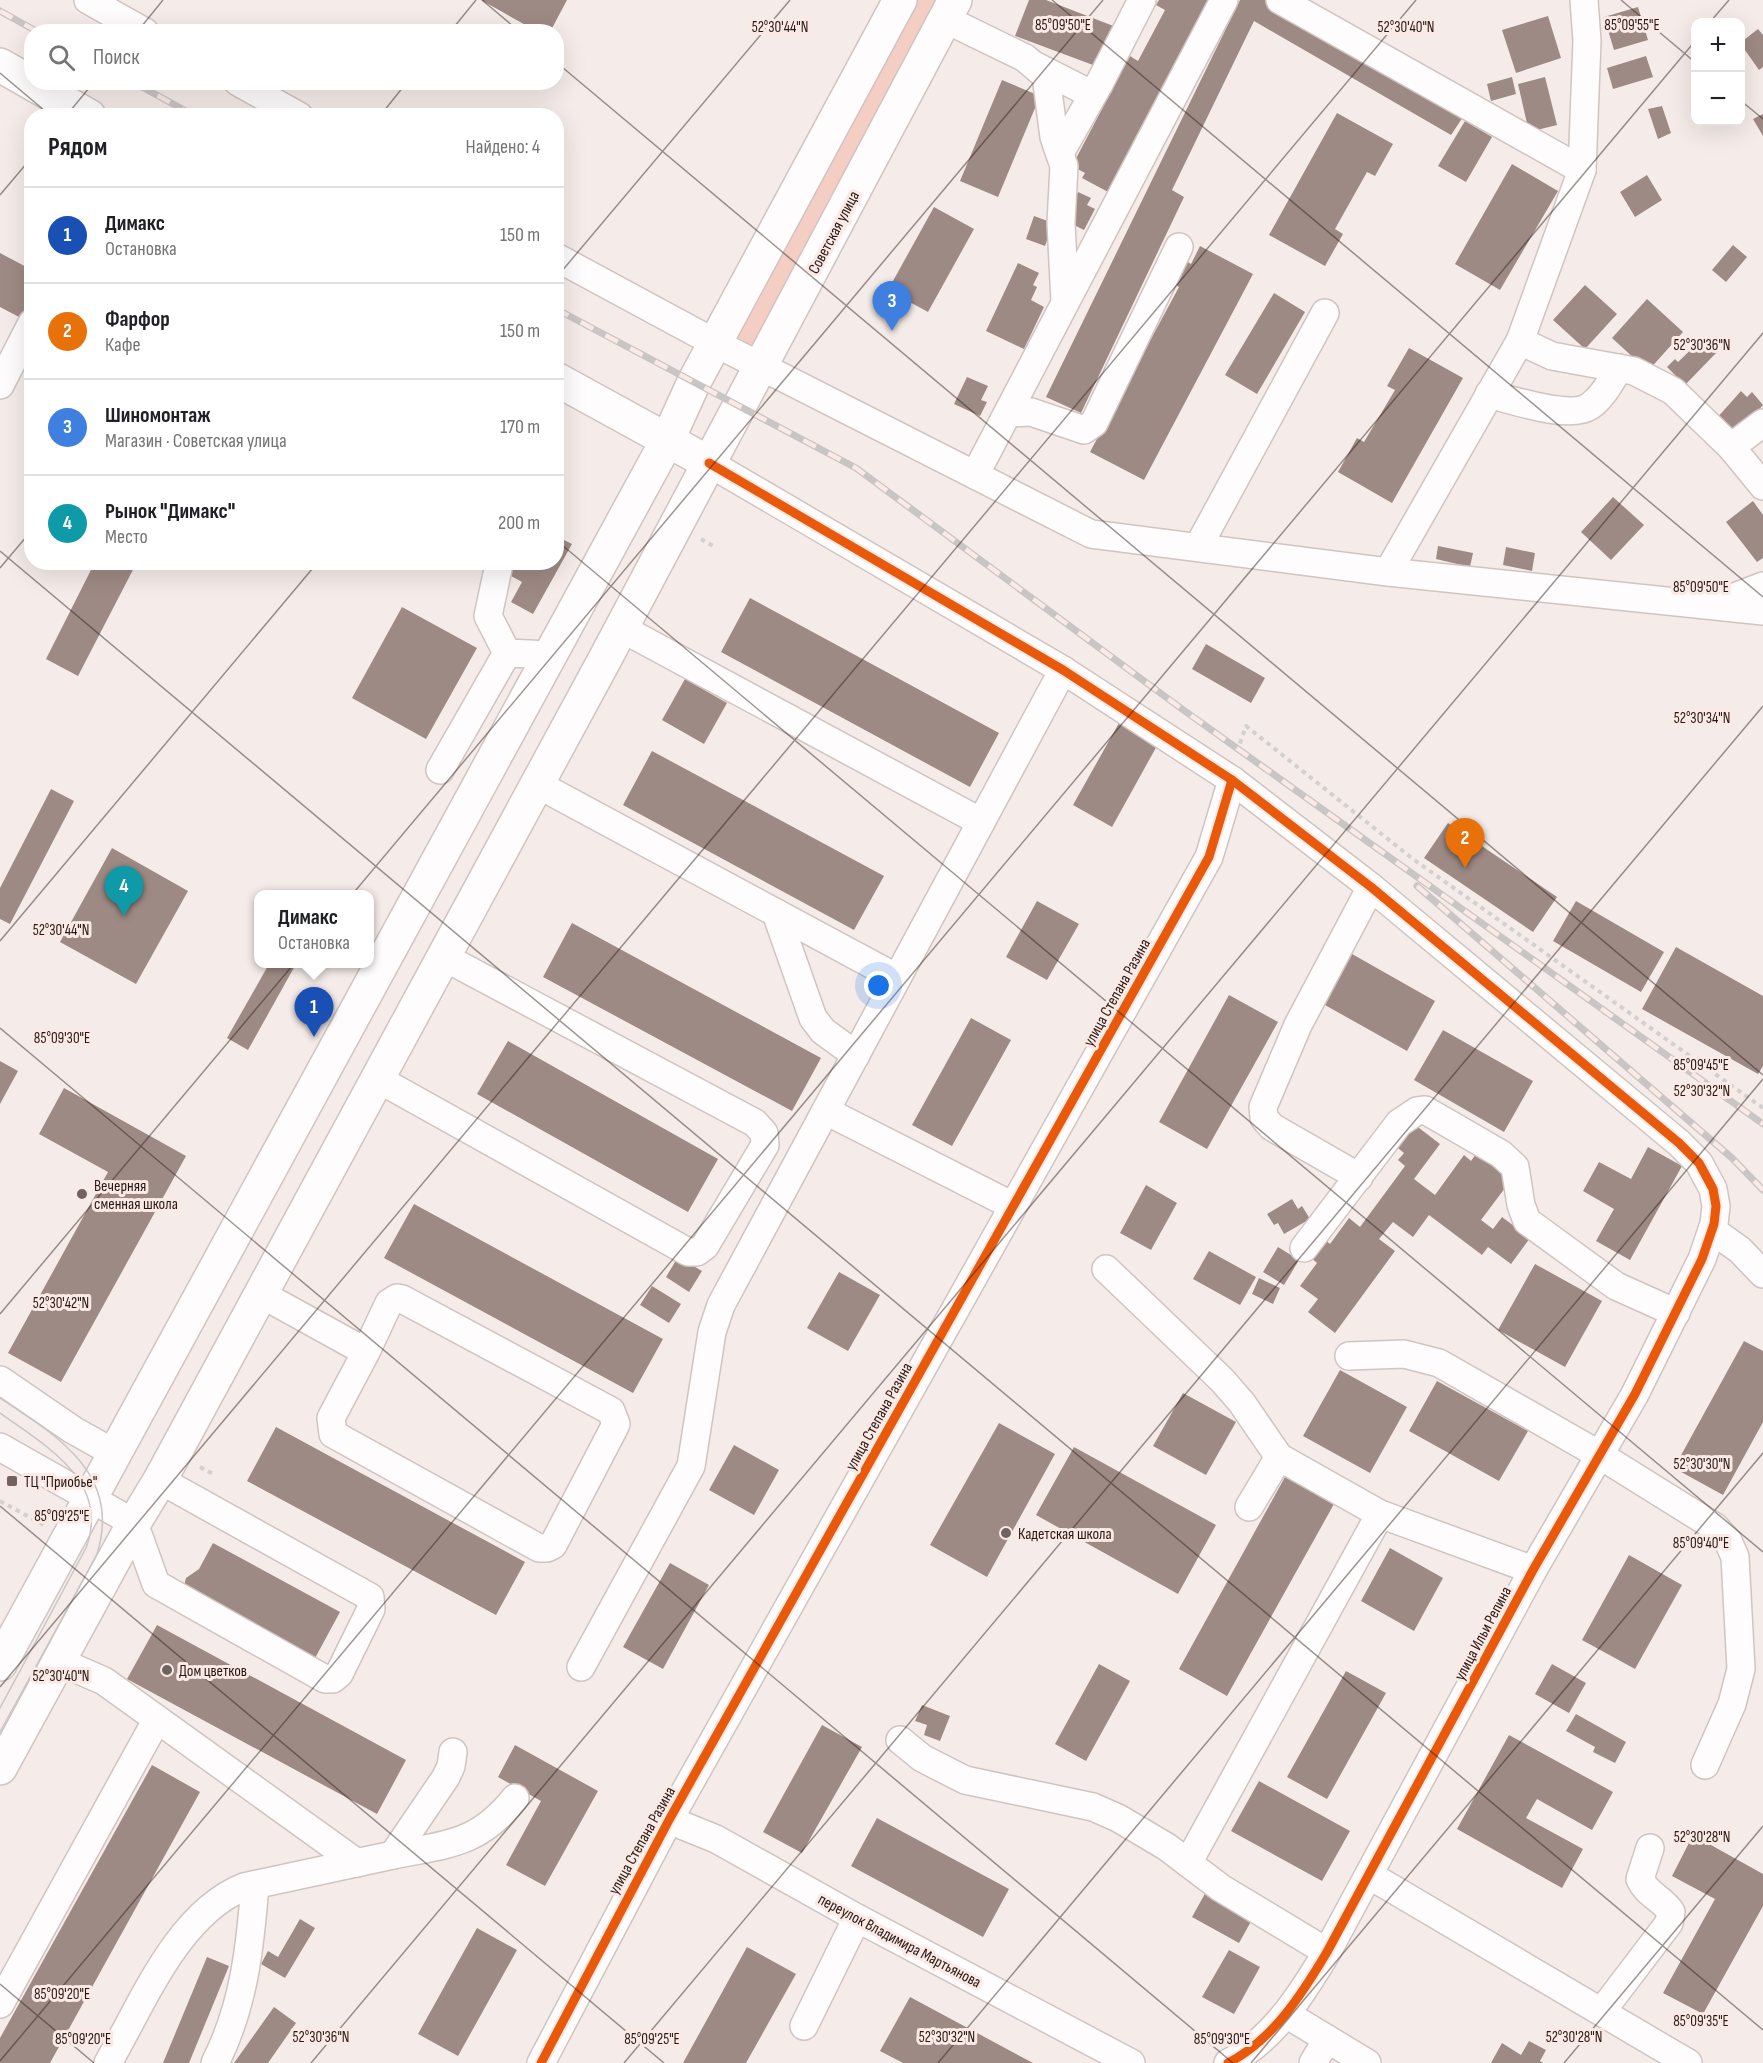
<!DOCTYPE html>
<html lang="ru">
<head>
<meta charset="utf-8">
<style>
  :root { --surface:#fff; --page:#f2f2f2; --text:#202124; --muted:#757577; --line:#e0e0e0; --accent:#1a73e8 }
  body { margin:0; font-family:"Sofia Sans Condensed",sans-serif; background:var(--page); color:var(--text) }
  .controls { position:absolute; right:18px; top:18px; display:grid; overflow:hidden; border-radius:12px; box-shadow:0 6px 24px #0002 }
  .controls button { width:54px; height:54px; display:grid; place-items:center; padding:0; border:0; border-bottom:2px solid var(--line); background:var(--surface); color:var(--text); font:30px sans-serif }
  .you { position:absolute; left:879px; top:986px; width:21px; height:21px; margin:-15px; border:4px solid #fff; border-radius:50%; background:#1a73e8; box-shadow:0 0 0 9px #1a73e833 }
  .badge { display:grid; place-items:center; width:39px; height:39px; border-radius:50%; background:var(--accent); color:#fff; font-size:20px; font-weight:700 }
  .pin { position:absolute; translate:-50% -50px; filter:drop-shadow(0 2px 3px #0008) }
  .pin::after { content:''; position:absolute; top:32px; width:21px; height:18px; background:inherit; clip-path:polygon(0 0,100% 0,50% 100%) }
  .popup { position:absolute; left:254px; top:890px; width:120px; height:78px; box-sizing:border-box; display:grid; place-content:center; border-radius:12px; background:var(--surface); filter:drop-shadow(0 2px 4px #0005); font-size:20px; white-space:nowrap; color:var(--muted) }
  .popup b { font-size:22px; color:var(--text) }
  .popup::after { content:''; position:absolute; left:50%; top:100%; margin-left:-12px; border:12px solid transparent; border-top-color:var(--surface) }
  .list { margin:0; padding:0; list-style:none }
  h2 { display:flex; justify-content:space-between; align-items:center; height:78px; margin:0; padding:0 24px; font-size:26px }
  h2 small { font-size:20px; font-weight:400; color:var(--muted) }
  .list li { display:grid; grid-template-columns:39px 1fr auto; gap:18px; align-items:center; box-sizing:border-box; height:96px; padding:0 24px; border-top:2px solid var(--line) }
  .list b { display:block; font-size:22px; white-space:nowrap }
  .list p { margin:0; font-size:20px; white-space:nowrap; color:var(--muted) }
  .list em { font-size:20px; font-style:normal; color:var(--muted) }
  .icon { flex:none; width:33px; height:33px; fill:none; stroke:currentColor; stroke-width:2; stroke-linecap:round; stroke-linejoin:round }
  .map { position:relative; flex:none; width:1763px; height:2063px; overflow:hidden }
  .search { position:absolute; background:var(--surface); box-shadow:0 6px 24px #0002; left:24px; top:24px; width:540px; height:66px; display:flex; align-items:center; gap:15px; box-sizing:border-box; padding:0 21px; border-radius:24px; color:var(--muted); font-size:22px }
  .panel { position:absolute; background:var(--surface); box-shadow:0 6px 24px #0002; left:24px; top:108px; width:540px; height:462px; border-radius:24px }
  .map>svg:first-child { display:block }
  .grass { fill:#f4cec3 }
  .building { fill:#9e8a84 }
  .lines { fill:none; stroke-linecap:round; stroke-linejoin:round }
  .minor-casing { stroke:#d0c4c0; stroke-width:30 }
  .major-casing { stroke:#d0c4c0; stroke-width:36 }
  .path { stroke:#d3d0d0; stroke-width:4; stroke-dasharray:4.5 4.5; stroke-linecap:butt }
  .minor { stroke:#fefcfc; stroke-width:27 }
  .major { stroke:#fefcfc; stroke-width:33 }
  .tram { stroke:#c8c5c4; stroke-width:1.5 }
  .rail-casing { stroke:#c8c5c4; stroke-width:7 }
  .rail { stroke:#fae9e4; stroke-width:4.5; stroke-dasharray:14; stroke-linecap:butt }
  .cycleway-casing { stroke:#fae9e4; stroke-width:13 }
  .cycleway { stroke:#e8590c; stroke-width:9 }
  .ticks { fill:none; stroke:#271815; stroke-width:1.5; stroke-opacity:0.45 }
  .poi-dot { fill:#6f625f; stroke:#fae9e4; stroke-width:2 }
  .labels { text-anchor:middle; stroke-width:6; stroke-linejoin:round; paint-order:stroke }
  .street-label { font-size:16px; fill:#271815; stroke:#fae9e4 }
  .poi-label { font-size:16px; fill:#271815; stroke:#fae9e4; text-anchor:start }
  .ticks-label { font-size:15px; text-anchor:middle; fill:#271815; stroke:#fae9e4; stroke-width:6; stroke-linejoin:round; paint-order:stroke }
</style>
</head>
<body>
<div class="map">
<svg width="1763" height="2063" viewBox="0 0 1763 2063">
  <rect width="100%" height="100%" fill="#f5ece9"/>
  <polygon class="grass" points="911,0 941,0 762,342 750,348 736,339"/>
  <g class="building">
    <polygon points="481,0 567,0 550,32 538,32"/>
    <polygon points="1029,0 1046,0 1116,27 1101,68 1015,36"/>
    <polygon points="1159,0 1211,0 1110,193 1082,178 1085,173 1072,166 1130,56 1138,61 1165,10 1156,5"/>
    <polygon points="1240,0 1271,0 1467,111 1451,135 1254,21 1172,190 1184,197 1081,413 1046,397"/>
    <polygon points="1638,7 1648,40 1614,50 1604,17"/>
    <polygon points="1548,16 1561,58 1516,73 1502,30"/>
    <polygon points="1758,29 1763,35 1763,67 1759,70 1740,43"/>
    <polygon points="1646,56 1653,77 1613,89 1607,68"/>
    <polygon points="1512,77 1516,94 1491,101 1487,84"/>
    <polygon points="1545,77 1557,125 1529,132 1518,84"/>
    <polygon points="1002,80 1040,96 998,197 960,181"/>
    <polygon points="1662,106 1671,133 1658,139 1648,109"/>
    <polygon points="1337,113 1393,144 1375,176 1367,172 1335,229 1343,234 1325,266 1269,235"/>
    <polygon points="1763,114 1763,136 1753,119"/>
    <polygon points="1465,121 1492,137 1466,182 1438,166"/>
    <polygon points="1512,164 1558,191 1500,290 1455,264"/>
    <polygon points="1647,175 1662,200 1635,217 1620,192"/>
    <polygon points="1078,192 1091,198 1087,205 1095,209 1084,230 1064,220"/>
    <polygon points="934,207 974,229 928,312 888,290"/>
    <polygon points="1034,216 1053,223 1045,246 1026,239"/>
    <polygon points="1733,245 1747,257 1726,282 1712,270"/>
    <polygon points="1200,246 1253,274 1144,480 1090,452 1131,375 1133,361 1138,363 1179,287 1173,284 1186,261 1191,264"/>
    <polygon points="0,253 32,270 32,299 21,318 0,307"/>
    <polygon points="1018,263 1039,273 1033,285 1037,287 1031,300 1044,307 1024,349 986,331"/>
    <polygon points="1585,285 1617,314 1585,349 1553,320"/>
    <polygon points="1274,293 1305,312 1257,394 1225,375"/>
    <polygon points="1647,299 1683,332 1648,371 1612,338"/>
    <polygon points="1703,338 1717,352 1685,385 1667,367 1675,359 1678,362"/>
    <polygon points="1409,348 1463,378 1392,503 1338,472 1357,438 1364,442 1395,390 1387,386"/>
    <polygon points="967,377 988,386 981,400 987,402 980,416 954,404"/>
    <polygon points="1741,391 1747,397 1752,392 1763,405 1734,436 1716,419"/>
    <polygon points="1613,497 1644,525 1611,560 1581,532"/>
    <polygon points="1753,501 1763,515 1763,558 1757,562 1726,522"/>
    <polygon points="556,536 572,544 533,614 511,602 522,582 486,562 556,562"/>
    <polygon points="1438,546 1473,553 1470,567 1436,559"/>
    <polygon points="1506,547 1535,553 1532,571 1503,565"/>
    <polygon points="95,562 137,562 78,676 46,659"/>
    <polygon points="750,598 999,733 970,787 721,652"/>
    <polygon points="402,607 477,648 426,739 352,698"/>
    <polygon points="1206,644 1265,678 1251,703 1192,669"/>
    <polygon points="685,679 727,703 704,744 662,720"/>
    <polygon points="1119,723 1158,744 1112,827 1073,805"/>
    <polygon points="652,751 884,876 854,930 623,805"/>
    <polygon points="51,789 74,801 10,924 0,919 0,888"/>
    <polygon points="1448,823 1557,897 1533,932 1424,858"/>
    <polygon points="112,848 188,891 136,984 60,942"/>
    <polygon points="1037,901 1079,924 1047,980 1006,957"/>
    <polygon points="1576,901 1664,952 1641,992 1553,941"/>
    <polygon points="572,923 821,1058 792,1111 543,977"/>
    <polygon points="1676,947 1763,996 1763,1066 1758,1074 1642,1009"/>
    <polygon points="1345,950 1435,1001 1407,1051 1316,1000"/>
    <polygon points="269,964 296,964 248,1050 227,1038"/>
    <polygon points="1229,995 1278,1022 1207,1149 1159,1122"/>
    <polygon points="971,1018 1011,1040 952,1146 912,1125"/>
    <polygon points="1443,1030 1533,1081 1504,1132 1414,1080"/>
    <polygon points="508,1041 718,1159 688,1212 477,1094"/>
    <polygon points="0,1061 18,1071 0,1104"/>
    <polygon points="64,1088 186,1156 61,1382 8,1353 108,1172 39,1134"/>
    <polygon points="1410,1121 1440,1144 1414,1179 1435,1195 1464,1155 1471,1161 1476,1154 1511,1180 1481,1220 1493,1229 1502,1217 1530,1238 1511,1264 1488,1247 1482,1255 1429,1215 1413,1237 1393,1222 1379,1239 1395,1251 1335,1333 1308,1312 1318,1299 1300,1286 1317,1263 1308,1255 1322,1237 1330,1244 1349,1218 1360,1227 1405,1166 1398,1160 1404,1153 1393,1144"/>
    <polygon points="1648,1147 1682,1166 1630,1260 1596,1241 1614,1209 1583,1191 1599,1162 1631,1179"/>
    <polygon points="1146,1185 1177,1203 1151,1250 1120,1233"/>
    <polygon points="1292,1199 1298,1209 1302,1206 1310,1219 1284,1234 1278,1223 1274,1225 1267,1214"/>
    <polygon points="414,1204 663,1339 633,1393 384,1258"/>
    <polygon points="1278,1247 1299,1260 1284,1285 1263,1272"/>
    <polygon points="1209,1251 1256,1277 1240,1305 1193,1279"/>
    <polygon points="678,1257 702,1271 689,1292 666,1277"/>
    <polygon points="1535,1264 1602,1301 1565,1367 1498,1330"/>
    <polygon points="839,1272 880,1295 848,1351 807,1328"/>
    <polygon points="1259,1278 1280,1288 1273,1304 1252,1294"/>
    <polygon points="652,1286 681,1304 669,1323 640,1305"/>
    <polygon points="1744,1341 1763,1351 1763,1422 1723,1495 1674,1468"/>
    <polygon points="1340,1370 1407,1407 1370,1473 1303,1436"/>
    <polygon points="1437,1381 1528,1431 1499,1481 1409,1431"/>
    <polygon points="1183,1393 1236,1422 1206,1475 1153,1446"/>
    <polygon points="999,1423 1055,1454 987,1577 930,1545"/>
    <polygon points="276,1427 525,1562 496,1615 247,1481"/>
    <polygon points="734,1445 779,1470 754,1515 709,1490"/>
    <polygon points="1074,1447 1216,1525 1178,1594 1036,1515"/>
    <polygon points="1285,1477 1334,1504 1227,1696 1179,1669"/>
    <polygon points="213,1543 340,1612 314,1660 184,1586 186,1578 199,1569"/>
    <polygon points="1390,1548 1443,1578 1414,1631 1361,1601"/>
    <polygon points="1629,1555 1682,1585 1635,1669 1582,1640"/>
    <polygon points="670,1563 709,1585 663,1669 623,1647"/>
    <polygon points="157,1625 406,1760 377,1814 127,1679"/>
    <polygon points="1099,1664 1130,1681 1086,1761 1055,1744"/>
    <polygon points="1552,1664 1586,1683 1569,1713 1535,1694"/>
    <polygon points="1346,1671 1386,1693 1327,1799 1287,1777"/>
    <polygon points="922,1705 950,1716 940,1741 924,1735 927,1725 915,1721"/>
    <polygon points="1576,1714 1626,1742 1615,1763 1593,1752 1595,1747 1566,1731"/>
    <polygon points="822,1725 862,1747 802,1853 763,1832"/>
    <polygon points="1509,1735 1613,1792 1592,1830 1537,1799 1526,1818 1583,1849 1562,1888 1457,1829"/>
    <polygon points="515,1745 598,1791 545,1886 506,1865 541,1801 498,1777"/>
    <polygon points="152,1765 200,1792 50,2063 0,2063 0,2038"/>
    <polygon points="1259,1781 1350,1831 1322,1881 1231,1831"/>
    <polygon points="877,1818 1009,1889 983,1937 851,1866"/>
    <polygon points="1693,1835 1763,1874 1763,1906 1703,2014 1663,1993 1715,1899 1672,1876"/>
    <polygon points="1207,1890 1254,1916 1239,1943 1192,1917"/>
    <polygon points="300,1919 315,1928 285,1978 261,1964 268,1951 278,1957"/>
    <polygon points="477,1928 517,1950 458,2056 418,2034"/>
    <polygon points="747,1947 796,1974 746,2063 683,2063"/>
    <polygon points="1229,1950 1260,1967 1234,2014 1202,1997"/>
    <polygon points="207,1957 229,1966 189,2063 163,2063"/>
    <polygon points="910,1997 1033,2063 903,2063 880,2051"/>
    <polygon points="274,2007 296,2023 268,2063 234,2063"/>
    <polygon points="1529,2041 1546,2050 1540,2061 1543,2063 1491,2063 1502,2043 1521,2055"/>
  </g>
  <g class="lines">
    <defs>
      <g id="minor">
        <polyline points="88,0 145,32"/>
        <polyline points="1280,0 1582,170"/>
        <polyline points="945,19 1025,58 1046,76 1054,137 1064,166 1061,223 1065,302"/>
        <polyline points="1036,66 1085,91 1093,90 1099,84 1142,0"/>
        <polyline points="238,82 299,116"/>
        <polyline points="1060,153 1099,84"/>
        <polyline points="556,257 717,344 1091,534 1388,572 1763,611"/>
        <polyline points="1520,341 1552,356 1634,371 1673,391 1731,447 1763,486"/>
        <polyline points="0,385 32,323"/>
        <path d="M1489,394C1512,400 1570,420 1590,406C1603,397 1611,381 1619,368"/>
        <polyline points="1008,413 1031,412 1084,430 1094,423 1179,247"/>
        <polyline points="1731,447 1763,423"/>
        <path d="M709,463L1063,670L1232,780L1371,887L1679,1143L1699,1163L1713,1189L1716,1206L1714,1224L1702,1259L1635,1394L1533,1570L1327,1952C1302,1994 1273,2040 1228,2063"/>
        <polyline points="975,475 1224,0"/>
        <polyline points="1198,547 1325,313"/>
        <polyline points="498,569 488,616 507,653 550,655"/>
        <polyline points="1388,572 1520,341 1582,170 1587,41 1584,0"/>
        <polyline points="1716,604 1763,586"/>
        <polyline points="621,628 981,822"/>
        <polyline points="440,770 507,653"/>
        <polyline points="537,784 897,978"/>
        <polyline points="776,913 813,1018 823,1031 856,1055"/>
        <polyline points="378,1079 688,1252 697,1252 705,1246 765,1145 764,1133 755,1123 444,957"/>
        <polyline points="826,1111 1013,1206"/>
        <polyline points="1359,1177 1272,1127 1264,1118 1263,1107 1298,1025 1371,887"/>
        <polyline points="1712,1230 1740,1250 1763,1274"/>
        <polyline points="1304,1248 1399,1123 1417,1111 1425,1110 1501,1154 1515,1167 1521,1205 1527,1221 1616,1286 1676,1313"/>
        <polyline points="1106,1269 1222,1380 1242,1403 1279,1457 1380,1514 1533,1570"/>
        <polyline points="261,1294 366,1352 331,1418 333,1434 539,1548 547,1548 553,1545 612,1432 616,1424 611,1411 402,1299 397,1298 389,1303 366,1352"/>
        <polyline points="1349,1356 1404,1354 1439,1363 1598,1454 1715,1527 1728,1541 1735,1557 1741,1669 1732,1704 1705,1765"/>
        <polyline points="0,1380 73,1430 114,1453"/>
        <polyline points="0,1447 134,1523 156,1584 325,1679 333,1679 339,1674 371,1609 370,1597 160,1480"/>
        <polyline points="1249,1507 1279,1457"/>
        <polyline points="58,1661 104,1681 357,1863"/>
        <polyline points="581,1667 691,1466 712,1332 721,1305 1063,670"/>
        <polyline points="900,1740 922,1758 965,1780 1093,1807 1118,1818 1167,1847 1221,1888 1327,1952"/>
        <polyline points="669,1820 716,1839 857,1918 1131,2063"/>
        <path d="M393,1855C447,1844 478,1845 515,1798"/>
        <polyline points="1188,1863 1380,1514"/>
        <polyline points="1369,1875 1688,2063"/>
        <polyline points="0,2004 156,1721"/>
        <path d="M1602,2011L1669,1923L1671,1912C1662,1898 1647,1895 1640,1879L1650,1848"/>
        <polyline points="1286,2014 1367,2063"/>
        <polyline points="804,2026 857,1918"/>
        <path d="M108,2063C142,2004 178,1913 244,1887L393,1855L446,1777L451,1766L453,1752"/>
        <path d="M215,2063C244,2006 250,1948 255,1885"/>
        <polyline points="541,2063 669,1820 1209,857 1232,780"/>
        <polyline points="1313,2063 1327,2039"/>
      </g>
      <g id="major">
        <polyline points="0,65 89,116"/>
        <polyline points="556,379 709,463"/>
        <polyline points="0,1664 668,439 694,382 900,0"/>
        <polyline points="0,1768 134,1523 160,1480 605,659 955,0"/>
      </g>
    </defs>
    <use href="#minor" class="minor-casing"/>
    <use href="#major" class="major-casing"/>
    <g class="path">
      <polyline points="701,539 713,546"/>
      <polyline points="1237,752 1246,726 1413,859 1763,1108"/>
      <polyline points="200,1467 215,1475"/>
      <polyline points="0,1501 44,1525"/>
    </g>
    <use href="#minor" class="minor"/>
    <use href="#major" class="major"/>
    <g class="tram">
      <path d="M0,1398C58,1436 122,1475 97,1554L0,1735"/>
      <path d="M0,1413C46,1446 111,1482 86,1548L0,1708"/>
    </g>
    <defs>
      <g id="rail">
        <polyline points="0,11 38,32"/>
        <polyline points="133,82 195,116"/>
        <polyline points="556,309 856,468 1182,709 1763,1124"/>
        <polyline points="1417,886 1732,1158 1763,1190"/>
      </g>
    </defs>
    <use href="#rail" class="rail-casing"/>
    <use href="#rail" class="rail"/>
    <defs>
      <g id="cycleway">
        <path d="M709,463L1063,670L1232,780L1371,887L1679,1143L1699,1163L1713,1189L1716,1206L1714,1224L1702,1259L1635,1394L1533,1570L1327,1952C1302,1994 1273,2040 1228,2063"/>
        <polyline points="541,2063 669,1820 1209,857 1232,780"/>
      </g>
    </defs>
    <use href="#cycleway" class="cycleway-casing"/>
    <use href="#cycleway" class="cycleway"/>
  </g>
  <path class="ticks" d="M482,0L520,32M1052,0L1763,597M1621,0L1696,63M1710,22L1729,0M137,32L163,0M450,32L476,0M556,62L1763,1075M0,73L51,116M1740,100L1763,119M66,116L94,82M380,116L407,82M0,195L32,157M556,278L790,0M556,540L1763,1552M0,551L1763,2030M0,568L32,530M0,941L318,562M0,1028L1233,2063M0,1314L1103,0M0,1506L664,2063M0,1687L1416,0M0,1984L94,2063M0,2061L1696,40M311,2063L1763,333M624,2063L1763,706M938,2063L1763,1079M1251,2063L1763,1453M1564,2063L1763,1826"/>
  <g class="poi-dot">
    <circle cx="82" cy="1194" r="6"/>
    <rect x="6" y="1475" width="12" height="12" rx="3"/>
    <circle cx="1006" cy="1533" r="6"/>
    <circle cx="167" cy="1670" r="6"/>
  </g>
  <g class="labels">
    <g class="street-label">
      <text transform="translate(833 232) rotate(-62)" y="6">Советская улица</text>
      <text transform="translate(1116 992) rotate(-61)" y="6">улица Степана Разина</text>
      <text transform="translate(878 1416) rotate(-61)" y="6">улица Степана Разина</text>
      <text transform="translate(1482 1633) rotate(-62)" y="6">улица Ильи Репина</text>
      <text transform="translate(641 1840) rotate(-61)" y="6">улица Степана Разина</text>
      <text transform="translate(900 1940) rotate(28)" y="6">переулок Владимира Мартьянова</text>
    </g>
    <g class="poi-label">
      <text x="94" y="1191">Вечерняя<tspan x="94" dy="18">сменная школа</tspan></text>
      <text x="24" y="1487">ТЦ "Приобье"</text>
      <text x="1018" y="1539">Кадетская школа</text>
      <text x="179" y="1676">Дом цветков</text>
    </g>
  </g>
  <g class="ticks-label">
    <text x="1063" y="30">85°09'50"E</text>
    <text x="1632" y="30">85°09'55"E</text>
    <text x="780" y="32">52°30'44"N</text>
    <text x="1406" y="32">52°30'40"N</text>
    <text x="1702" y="350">52°30'36"N</text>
    <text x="1701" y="592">85°09'50"E</text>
    <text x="1702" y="723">52°30'34"N</text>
    <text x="61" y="935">52°30'44"N</text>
    <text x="62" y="1043">85°09'30"E</text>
    <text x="1701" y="1070">85°09'45"E</text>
    <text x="1702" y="1096">52°30'32"N</text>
    <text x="61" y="1308">52°30'42"N</text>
    <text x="1702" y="1469">52°30'30"N</text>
    <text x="62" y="1521">85°09'25"E</text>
    <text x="1701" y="1548">85°09'40"E</text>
    <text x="61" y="1681">52°30'40"N</text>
    <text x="1702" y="1842">52°30'28"N</text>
    <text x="62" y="1999">85°09'20"E</text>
    <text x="1701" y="2026">85°09'35"E</text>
    <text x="321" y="2042">52°30'36"N</text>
    <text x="947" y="2042">52°30'32"N</text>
    <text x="1574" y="2042">52°30'28"N</text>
    <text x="83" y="2044">85°09'20"E</text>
    <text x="652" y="2044">85°09'25"E</text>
    <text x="1222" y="2044">85°09'30"E</text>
  </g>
</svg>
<div class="controls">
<button>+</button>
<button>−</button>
</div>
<div class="you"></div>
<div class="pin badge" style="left:314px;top:1037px;background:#1a4fb4">1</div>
<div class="popup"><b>Димакс</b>Остановка</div>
<div class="pin badge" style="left:1465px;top:868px;background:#e8710a">2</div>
<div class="pin badge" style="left:892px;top:331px;background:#3f7fe0">3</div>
<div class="pin badge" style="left:124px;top:916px;background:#0f9aa8">4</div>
<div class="search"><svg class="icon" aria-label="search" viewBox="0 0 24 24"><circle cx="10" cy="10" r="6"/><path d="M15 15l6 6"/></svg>Поиск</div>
<section class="panel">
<h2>Рядом<small>Найдено: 4</small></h2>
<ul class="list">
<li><span class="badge" style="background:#1a4fb4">1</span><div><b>Димакс</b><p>Остановка</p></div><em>150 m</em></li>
<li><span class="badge" style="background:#e8710a">2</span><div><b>Фарфор</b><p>Кафе</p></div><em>150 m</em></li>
<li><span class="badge" style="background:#3f7fe0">3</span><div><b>Шиномонтаж</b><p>Магазин · Советская улица</p></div><em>170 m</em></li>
<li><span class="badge" style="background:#0f9aa8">4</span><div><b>Рынок &quot;Димакс&quot;</b><p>Место</p></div><em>200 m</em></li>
</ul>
</section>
</div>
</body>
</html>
